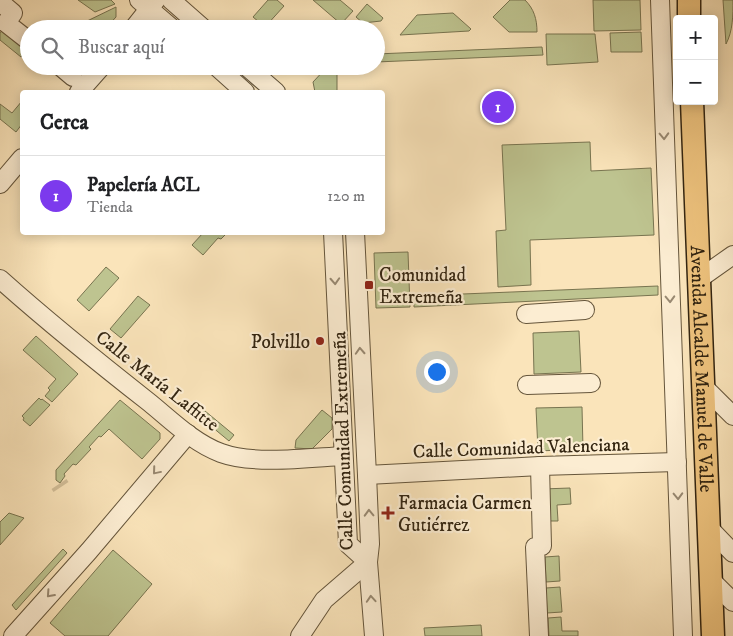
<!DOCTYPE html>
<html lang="es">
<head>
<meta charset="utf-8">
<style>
  :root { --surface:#fff; --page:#f2f2f2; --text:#202124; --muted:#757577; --line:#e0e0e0; --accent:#7c3aed }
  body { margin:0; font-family:"IM FELL DW Pica",serif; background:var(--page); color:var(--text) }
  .controls { position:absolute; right:15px; top:15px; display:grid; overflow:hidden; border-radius:5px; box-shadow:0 2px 12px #0003 }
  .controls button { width:45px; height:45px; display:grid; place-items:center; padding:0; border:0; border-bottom:1px solid var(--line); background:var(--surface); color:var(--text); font:25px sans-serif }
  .you { position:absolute; left:436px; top:371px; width:18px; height:18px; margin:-12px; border:4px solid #fff; border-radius:50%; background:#1a73e8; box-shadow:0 0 0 8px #1a73e833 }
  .badge { display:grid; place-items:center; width:32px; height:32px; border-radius:50%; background:var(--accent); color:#fff; font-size:16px; font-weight:700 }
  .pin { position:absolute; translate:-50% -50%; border:2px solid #fff; box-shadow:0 1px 5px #0006 }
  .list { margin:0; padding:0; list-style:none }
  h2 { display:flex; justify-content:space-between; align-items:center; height:65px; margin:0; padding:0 20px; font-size:21px }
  h2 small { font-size:16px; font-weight:400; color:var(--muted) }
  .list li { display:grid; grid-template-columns:32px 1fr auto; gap:15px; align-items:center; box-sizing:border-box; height:80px; padding:0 20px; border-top:1px solid var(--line) }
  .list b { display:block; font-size:19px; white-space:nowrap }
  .list p { margin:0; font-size:16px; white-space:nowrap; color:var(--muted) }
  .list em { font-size:16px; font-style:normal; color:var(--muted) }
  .icon { flex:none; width:28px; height:28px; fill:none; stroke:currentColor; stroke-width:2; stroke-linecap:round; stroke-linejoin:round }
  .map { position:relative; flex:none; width:733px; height:636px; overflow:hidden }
  .search { position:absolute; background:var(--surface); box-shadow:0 2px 12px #0003; left:20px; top:20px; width:365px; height:55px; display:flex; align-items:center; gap:12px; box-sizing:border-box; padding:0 18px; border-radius:28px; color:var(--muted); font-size:19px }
  .panel { position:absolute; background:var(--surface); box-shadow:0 2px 12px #0003; left:20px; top:90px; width:365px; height:145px; border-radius:5px }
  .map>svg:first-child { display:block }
  .green { fill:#bec490; stroke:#787450 }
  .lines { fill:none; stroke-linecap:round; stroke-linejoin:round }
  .minor-tunnel { stroke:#d2be98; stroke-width:18; stroke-dasharray:18 9; stroke-linecap:butt }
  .minor-casing { stroke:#65553b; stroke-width:20 }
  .major-casing { stroke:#332511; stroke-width:25 }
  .minor { stroke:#fcedd2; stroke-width:18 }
  .major { stroke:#edc27d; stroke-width:22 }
  .oneway { stroke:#988972 }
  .poi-dot { fill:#8f2418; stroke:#fcedd2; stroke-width:2 }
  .labels { text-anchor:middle; stroke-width:4.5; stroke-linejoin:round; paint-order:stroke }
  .poi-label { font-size:19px; fill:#332511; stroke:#fcedd2; text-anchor:start }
  .street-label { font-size:19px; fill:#332511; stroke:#fcedd2 }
</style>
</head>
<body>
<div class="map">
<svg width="733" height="636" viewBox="0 0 733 636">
  <rect width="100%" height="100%" fill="#fae4ba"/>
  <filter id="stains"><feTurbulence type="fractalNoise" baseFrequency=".004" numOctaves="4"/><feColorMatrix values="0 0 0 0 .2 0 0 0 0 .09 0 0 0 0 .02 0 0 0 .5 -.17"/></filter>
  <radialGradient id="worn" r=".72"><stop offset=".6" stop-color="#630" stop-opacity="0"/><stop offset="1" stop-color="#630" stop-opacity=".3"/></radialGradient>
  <g class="green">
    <polygon points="78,0 111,0 115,4 95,12"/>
    <polygon points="268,0 277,0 284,6 265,27 253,17"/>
    <polygon points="313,0 340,0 353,11 341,24"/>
    <path d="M510,0H525C534,9 537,19 537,32H509L493,17Z"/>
    <polygon points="593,0 640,0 641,30 594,31"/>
    <path d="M723,0H733C733,15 733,31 726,44Z"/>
    <polygon points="367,4 383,18 381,21 363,23 356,17"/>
    <polygon points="116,7 116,17 105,29 79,29 83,23"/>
    <polygon points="453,13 471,29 469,31 400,35 417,15"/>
    <polygon points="3,29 28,48 21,57 0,40 0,33"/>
    <polygon points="641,32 642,52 611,52 610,33"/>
    <polygon points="546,34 595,34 598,62 547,65"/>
    <polygon points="542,47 543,55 376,62 376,54"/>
    <polygon points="328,66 337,66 337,92 315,92 313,82"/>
    <polygon points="22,101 22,124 16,132 0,119 0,104 12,113"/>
    <polygon points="590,142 591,171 651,168 654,235 530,240 531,285 498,287 496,231 506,230 502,145"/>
    <polygon points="203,233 203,232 227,233 221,239 218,238 203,255 192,245"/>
    <polygon points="408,252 410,307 376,308 374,253"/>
    <polygon points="106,267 119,278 89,311 77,300"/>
    <polygon points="658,286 658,295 414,307 414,296"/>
    <polygon points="138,296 150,305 121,338 110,329"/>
    <polygon points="579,331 581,372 534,374 533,333"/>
    <polygon points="36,336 78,374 52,402 45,396 50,390 48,388 56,379 23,350"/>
    <polygon points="39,398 41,400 42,399 50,405 30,426 23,420 24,418 22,416"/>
    <polygon points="120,400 160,433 160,439 142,459 109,429 101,437 99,436 89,447 91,449 76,465 73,464 64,474 65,476 60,483 56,480 56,470"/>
    <polygon points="199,406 234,435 229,441 194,412"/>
    <polygon points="582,407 583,449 538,451 536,408"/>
    <polygon points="322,410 332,418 332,429 312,449 295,448 296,440"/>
    <polygon points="570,488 571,504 557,505 558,521 543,521 542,489"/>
    <polygon points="9,513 24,518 0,545 0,522"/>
    <polygon points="63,549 67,553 16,610 12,605"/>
    <polygon points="113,550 152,584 108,636 65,636 50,623"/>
    <polygon points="559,556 560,581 546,582 545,557"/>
    <polygon points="560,587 562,612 547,613 546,588"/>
    <polygon points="561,617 562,631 578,631 578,636 549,636 548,618"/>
    <polygon points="481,625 482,636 425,636 424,628"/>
  </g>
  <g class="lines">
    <polyline class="minor-tunnel" points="59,484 61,487"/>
    <defs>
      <g id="minor">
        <polyline points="139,0 173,29"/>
        <polyline points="171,0 204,29"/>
        <polyline points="660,0 683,636"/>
        <polyline points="0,2 13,13 6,23 29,41"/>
        <polyline points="133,29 156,0"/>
        <polyline points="60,66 73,77"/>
        <polyline points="216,66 245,92"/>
        <polyline points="246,66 276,92"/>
        <polyline points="79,92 102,66"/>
        <polyline points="0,184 22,158"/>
        <polyline points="333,232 348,544 368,562"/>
        <polyline points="355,232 367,475 370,544 368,562 374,636"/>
        <path d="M0,279C48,322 99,363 150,403C172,421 194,443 221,453C254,465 308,458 343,456"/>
        <polyline points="699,279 733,255"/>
        <polyline points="526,314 585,310"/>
        <polyline points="527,385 591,383"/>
        <polyline points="703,386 733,416"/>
        <polyline points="367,475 540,466 677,462"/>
        <polyline points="709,528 733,553"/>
        <polyline points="710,579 733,602"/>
        <polyline points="13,636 89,551 188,434"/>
        <polyline points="300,636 324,600 368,562"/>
        <polyline points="539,636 535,547 542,546 540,466"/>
      </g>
      <g id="major">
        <polyline points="689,0 689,19"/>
        <path id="s1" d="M692,101L713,636"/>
      </g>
    </defs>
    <use href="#minor" class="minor-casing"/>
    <use href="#major" class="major-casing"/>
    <use href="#minor" class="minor"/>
    <use href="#major" class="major"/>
  </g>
  <defs><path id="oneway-chevron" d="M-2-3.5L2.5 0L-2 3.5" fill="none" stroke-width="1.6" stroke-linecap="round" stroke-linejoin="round" transform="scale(1.25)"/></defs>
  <g class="oneway">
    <use href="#oneway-chevron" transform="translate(664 136) rotate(88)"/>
    <use href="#oneway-chevron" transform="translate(335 281) rotate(87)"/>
    <use href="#oneway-chevron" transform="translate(670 299) rotate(88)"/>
    <use href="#oneway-chevron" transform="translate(360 351) rotate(-93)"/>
    <use href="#oneway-chevron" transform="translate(156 471) rotate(130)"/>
    <use href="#oneway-chevron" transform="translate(678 496) rotate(88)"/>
    <use href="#oneway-chevron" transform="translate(369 513) rotate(-92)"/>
    <use href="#oneway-chevron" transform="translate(50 594) rotate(132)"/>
    <use href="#oneway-chevron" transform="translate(371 599) rotate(-94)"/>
  </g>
  <g class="poi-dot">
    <rect x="364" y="280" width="10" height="10" rx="2.5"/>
    <circle cx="320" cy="341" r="5"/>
    <path d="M385.5 505.5h5v5h5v5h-5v5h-5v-5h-5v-5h5z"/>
  </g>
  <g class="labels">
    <g class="poi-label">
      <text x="379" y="281">Comunidad<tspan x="379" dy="22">Extremeña</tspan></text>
      <text x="310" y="348" text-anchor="end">Polvillo</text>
      <text x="398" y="509">Farmacia Carmen<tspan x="398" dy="22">Gutiérrez</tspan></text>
    </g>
    <g class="street-label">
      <text dy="7" stroke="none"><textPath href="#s1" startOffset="268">Avenida Alcalde Manuel de Valle</textPath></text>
      <text transform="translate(158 380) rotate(38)" y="7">Calle María Laffitte</text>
      <text transform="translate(342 441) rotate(-92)" y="7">Calle Comunidad Extremeña</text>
      <text transform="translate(521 447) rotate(-2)" y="7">Calle Comunidad Valenciana</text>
    </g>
  </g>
  <rect width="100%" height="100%" filter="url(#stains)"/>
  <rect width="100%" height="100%" fill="url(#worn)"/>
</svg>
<div class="controls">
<button>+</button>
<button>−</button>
</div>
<div class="you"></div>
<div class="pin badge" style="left:498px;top:107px">1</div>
<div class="search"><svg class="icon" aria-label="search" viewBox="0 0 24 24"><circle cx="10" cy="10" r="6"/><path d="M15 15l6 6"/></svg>Buscar aquí</div>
<section class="panel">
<h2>Cerca<small></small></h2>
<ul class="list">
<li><span class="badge">1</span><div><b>Papelería ACL</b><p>Tienda</p></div><em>120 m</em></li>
</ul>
</section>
</div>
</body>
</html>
